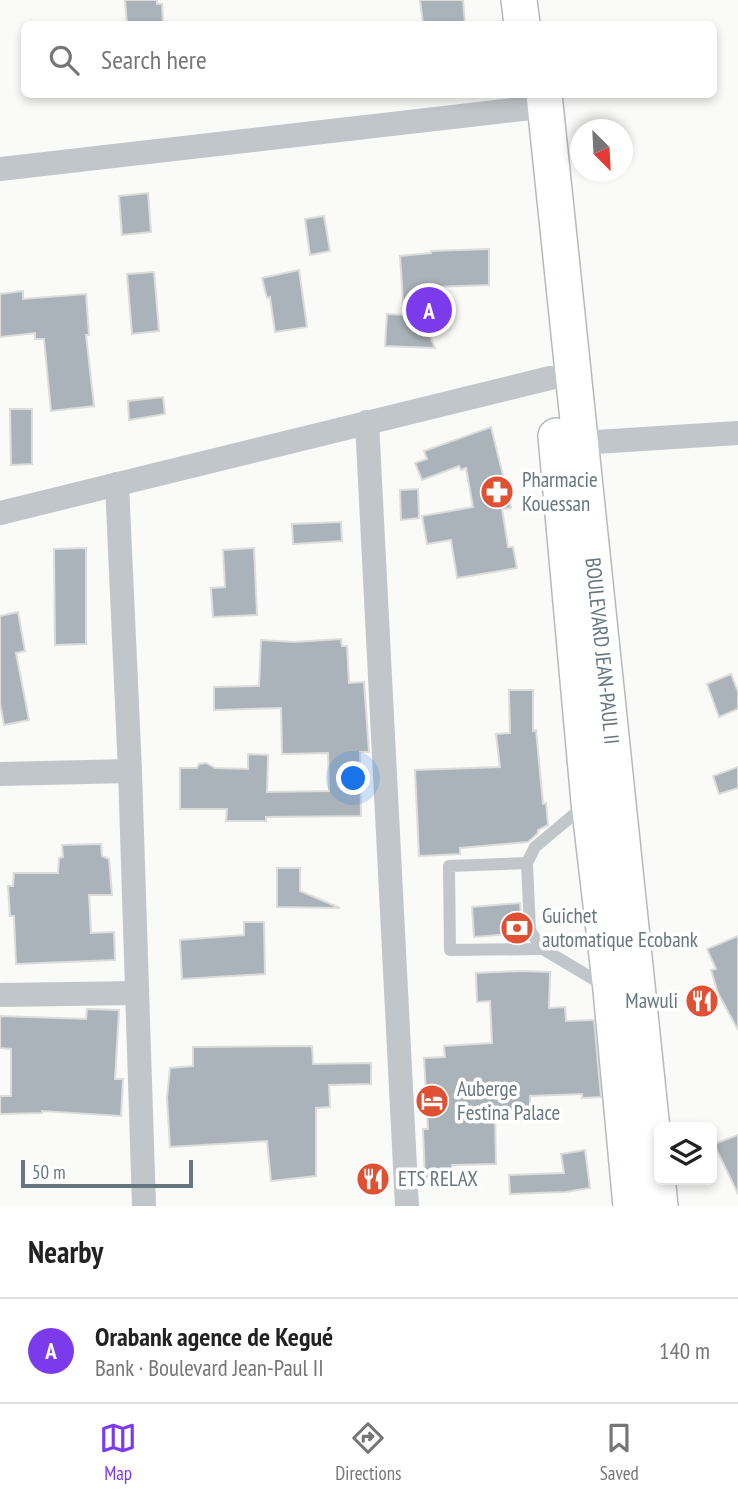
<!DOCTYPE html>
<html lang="en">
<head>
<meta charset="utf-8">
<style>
  :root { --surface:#fff; --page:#f2f2f2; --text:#222; --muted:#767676; --line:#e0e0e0; --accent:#7c3aed }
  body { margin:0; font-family:"PT Sans Narrow",sans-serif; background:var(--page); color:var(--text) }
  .controls { position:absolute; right:21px; bottom:21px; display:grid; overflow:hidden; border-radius:10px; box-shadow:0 4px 10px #0003 }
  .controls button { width:63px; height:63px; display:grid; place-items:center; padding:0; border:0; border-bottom:2px solid var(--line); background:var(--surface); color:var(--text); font:35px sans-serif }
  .compass { position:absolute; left:570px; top:119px; width:63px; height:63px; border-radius:50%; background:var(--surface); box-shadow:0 4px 10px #0003; rotate:156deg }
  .scale { position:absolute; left:21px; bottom:18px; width:172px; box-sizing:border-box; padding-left:7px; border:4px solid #667782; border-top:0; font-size:19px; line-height:24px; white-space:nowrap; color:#667782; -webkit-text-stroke:5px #fff; paint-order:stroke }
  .you { position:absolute; left:354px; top:779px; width:24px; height:24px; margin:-18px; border:5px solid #fff; border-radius:50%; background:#1a73e8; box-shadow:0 0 0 10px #1a73e833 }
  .badge { display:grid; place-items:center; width:46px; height:46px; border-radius:50%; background:var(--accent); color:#fff; font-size:23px; font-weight:700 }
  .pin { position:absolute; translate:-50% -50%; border:4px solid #fff; box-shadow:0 2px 7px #0006 }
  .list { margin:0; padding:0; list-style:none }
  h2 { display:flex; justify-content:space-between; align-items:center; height:91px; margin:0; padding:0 28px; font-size:30px }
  h2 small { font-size:23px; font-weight:400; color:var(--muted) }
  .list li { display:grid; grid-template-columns:46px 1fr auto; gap:21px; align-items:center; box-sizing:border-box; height:105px; padding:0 28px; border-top:2px solid var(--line) }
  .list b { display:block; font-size:26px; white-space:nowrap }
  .list p { margin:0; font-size:23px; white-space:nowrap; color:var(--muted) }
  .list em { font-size:23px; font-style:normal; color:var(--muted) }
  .icon { flex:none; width:38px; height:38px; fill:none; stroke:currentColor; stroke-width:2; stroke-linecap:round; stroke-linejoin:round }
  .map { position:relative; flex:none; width:738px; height:1206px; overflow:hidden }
  .search { position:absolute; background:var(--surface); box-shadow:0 4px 10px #0003; left:21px; right:21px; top:21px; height:77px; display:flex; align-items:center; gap:18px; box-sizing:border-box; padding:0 24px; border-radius:10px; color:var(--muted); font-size:26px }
  .sheet { height:196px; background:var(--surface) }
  nav { display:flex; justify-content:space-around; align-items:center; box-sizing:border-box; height:98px; border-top:2px solid var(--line); background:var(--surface); font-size:19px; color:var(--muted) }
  nav a { display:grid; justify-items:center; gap:4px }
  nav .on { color:var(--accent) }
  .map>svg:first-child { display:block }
  .building { fill:#aab3b9; stroke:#dcdcda; stroke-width:2 }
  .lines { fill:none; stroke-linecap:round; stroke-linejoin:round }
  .secondary-casing { stroke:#b4babe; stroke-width:38 }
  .lane { stroke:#c1c6ca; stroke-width:12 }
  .street { stroke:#c1c6ca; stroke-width:24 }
  .secondary { stroke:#fff; stroke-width:35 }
  .labels { text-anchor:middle; stroke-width:7; stroke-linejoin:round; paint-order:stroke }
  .poi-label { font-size:21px; fill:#667782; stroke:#fff; text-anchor:start }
  .street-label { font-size:21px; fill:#667782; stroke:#fff }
</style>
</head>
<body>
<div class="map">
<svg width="738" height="1206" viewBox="0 0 738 1206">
  <rect width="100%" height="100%" fill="#fafaf8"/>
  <g class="building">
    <polygon points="125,0 157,0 157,4 162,4 163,22 127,24"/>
    <polygon points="420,0 463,0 465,24 423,24"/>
    <polygon points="148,193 151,232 122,235 119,196"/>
    <polygon points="324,216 330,251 310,255 305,219"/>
    <polygon points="489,249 489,285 433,287 438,311 421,314 435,348 385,346 387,314 404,315 400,256 431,253 431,251"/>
    <polygon points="299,270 307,327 275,332 270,297 267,298 262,278"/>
    <polygon points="154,272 159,331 132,334 127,274"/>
    <polygon points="23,291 23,299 86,294 89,335 86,335 94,406 51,411 44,339 35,339 35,333 0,337 0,294"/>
    <polygon points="163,397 165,414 129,420 128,401"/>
    <polygon points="10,409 32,409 32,464 11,465"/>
    <polygon points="491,427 511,508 502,509 508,547 513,547 517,568 457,578 451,540 427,544 422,516 473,507 466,468 461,470 459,466 422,480 415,463 427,459 424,451"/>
    <polygon points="418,489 419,518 401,520 400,490"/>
    <polygon points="341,522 342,541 293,544 292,524"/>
    <polygon points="86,548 86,644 55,645 54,549"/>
    <polygon points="254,548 257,615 213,617 211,588 225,587 223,550"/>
    <polygon points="18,612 25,651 16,653 29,720 4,725 0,703 0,616"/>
    <polygon points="341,639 342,646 347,646 349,683 364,682 369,752 360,752 361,816 266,817 266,821 226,821 227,809 180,809 180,768 197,768 199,764 206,763 215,768 248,769 248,754 268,755 267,792 329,791 328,753 282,754 281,708 214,710 214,687 259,686 261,640 294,642"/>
    <polygon points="731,674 738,692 738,709 719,717 707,684"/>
    <polygon points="509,690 533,690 533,731 536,730 543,804 546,803 548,825 538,830 538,833 528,842 460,848 460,854 419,856 415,770 500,767 496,734 510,733"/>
    <polygon points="738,767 738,788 719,794 713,776"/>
    <polygon points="101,844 102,856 109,859 112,895 89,895 91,933 114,932 115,960 16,964 14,916 10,916 8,886 13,886 14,873 58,873 59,858 63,857 62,845"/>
    <polygon points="277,868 300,868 300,891 340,908 277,907"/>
    <polygon points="520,903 522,933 474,937 472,907"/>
    <polygon points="244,922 264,922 265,974 182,979 180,940 244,935"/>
    <polygon points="738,936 738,1030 718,993 711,970 716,969 707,949"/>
    <polygon points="521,971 550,972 549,1008 565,1007 566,1021 594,1020 601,1097 582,1098 582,1094 530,1096 530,1110 495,1112 496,1164 452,1165 453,1179 425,1179 423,1129 428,1129 424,1058 445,1057 444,1046 492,1043 490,1001 477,1002 476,973"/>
    <polygon points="87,1009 119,1010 115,1079 123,1079 121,1116 42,1111 42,1113 0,1114 0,1096 11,1096 11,1049 0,1048 0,1016 86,1019"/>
    <polygon points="312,1046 313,1064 371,1063 371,1084 329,1085 330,1107 316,1108 316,1176 271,1181 267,1141 170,1147 167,1098 170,1068 193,1066 193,1047"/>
    <polygon points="738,1135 738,1194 714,1144"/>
    <polygon points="585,1150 590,1188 565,1192 510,1194 509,1175 564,1173 561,1154"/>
  </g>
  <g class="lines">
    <defs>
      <g id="secondary">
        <polyline points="519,0 522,24"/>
        <path id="s1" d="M544,94L660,1206"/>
        <polyline points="556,436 589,802 611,990 631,1206"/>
      </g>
    </defs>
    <use href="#secondary" class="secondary-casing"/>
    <g class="lane">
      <polyline points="584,806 535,847 527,863 530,931 543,949 605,986"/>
      <polyline points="527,863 449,866 450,950 543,949"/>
    </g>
    <g class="street">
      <polyline points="0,169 531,108"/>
      <polyline points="367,422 407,1206"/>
      <polyline points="564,444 738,433"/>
      <polyline points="117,484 130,771 144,1206"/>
      <polyline points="0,513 550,378"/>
      <polyline points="0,774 130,771"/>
      <polyline points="0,995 137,993"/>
    </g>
    <use href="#secondary" class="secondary"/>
  </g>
  <defs>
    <symbol id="pharmacy-disc" viewBox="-11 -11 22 22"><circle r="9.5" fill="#df5132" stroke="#fff"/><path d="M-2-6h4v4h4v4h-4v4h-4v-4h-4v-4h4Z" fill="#fff"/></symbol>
    <symbol id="bank-disc" viewBox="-11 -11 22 22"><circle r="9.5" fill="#df5132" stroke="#fff"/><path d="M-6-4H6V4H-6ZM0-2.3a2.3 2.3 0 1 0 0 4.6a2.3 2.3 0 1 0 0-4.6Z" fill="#fff"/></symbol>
    <symbol id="restaurant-disc" viewBox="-11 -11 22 22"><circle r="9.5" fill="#df5132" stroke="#fff"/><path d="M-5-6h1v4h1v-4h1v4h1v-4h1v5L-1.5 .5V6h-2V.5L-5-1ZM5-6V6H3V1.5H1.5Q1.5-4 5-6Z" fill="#fff"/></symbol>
    <symbol id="hotel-disc" viewBox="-11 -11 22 22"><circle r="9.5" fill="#df5132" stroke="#fff"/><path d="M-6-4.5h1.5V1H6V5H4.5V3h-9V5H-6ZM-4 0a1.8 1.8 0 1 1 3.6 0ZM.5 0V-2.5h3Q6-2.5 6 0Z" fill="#fff"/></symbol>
  </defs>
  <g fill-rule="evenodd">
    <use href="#pharmacy-disc" x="478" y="473" width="38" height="38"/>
    <use href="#bank-disc" x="498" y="909" width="38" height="38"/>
    <use href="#restaurant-disc" x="683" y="982" width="38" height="38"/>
    <use href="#hotel-disc" x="413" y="1082" width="38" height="38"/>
    <use href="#restaurant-disc" x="354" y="1160" width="38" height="38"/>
  </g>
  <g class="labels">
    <g class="poi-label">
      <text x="522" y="487">Pharmacie<tspan x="522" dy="24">Kouessan</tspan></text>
      <text x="542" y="923">Guichet<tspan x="542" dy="24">automatique Ecobank</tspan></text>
      <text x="678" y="1008" text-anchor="end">Mawuli</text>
      <text x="457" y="1096">Auberge<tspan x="457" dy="24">Festina Palace</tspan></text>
      <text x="398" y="1186">ETS RELAX</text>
    </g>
    <g class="street-label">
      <text dy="7" stroke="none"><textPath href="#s1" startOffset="560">BOULEVARD JEAN-PAUL II</textPath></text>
    </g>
  </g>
</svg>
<div class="controls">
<button><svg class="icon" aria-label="layers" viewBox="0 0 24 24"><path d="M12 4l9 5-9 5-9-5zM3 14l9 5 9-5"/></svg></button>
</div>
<svg class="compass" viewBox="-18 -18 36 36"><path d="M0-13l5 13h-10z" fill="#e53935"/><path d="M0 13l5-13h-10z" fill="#767676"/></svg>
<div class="scale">50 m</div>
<div class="you"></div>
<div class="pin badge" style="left:429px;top:310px">A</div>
<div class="search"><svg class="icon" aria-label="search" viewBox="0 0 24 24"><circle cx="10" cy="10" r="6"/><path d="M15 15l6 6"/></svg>Search here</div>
</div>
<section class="sheet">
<h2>Nearby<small></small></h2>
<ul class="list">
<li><span class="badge">A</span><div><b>Orabank agence de Kegué</b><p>Bank · Boulevard Jean-Paul II</p></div><em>140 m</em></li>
</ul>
</section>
<nav>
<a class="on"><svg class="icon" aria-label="map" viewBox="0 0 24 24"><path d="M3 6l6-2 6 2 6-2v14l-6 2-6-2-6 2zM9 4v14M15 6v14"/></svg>Map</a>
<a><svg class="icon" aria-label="directions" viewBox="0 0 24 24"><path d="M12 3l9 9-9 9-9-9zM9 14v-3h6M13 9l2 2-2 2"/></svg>Directions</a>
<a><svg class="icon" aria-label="saved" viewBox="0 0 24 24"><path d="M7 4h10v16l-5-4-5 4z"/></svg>Saved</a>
</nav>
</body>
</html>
